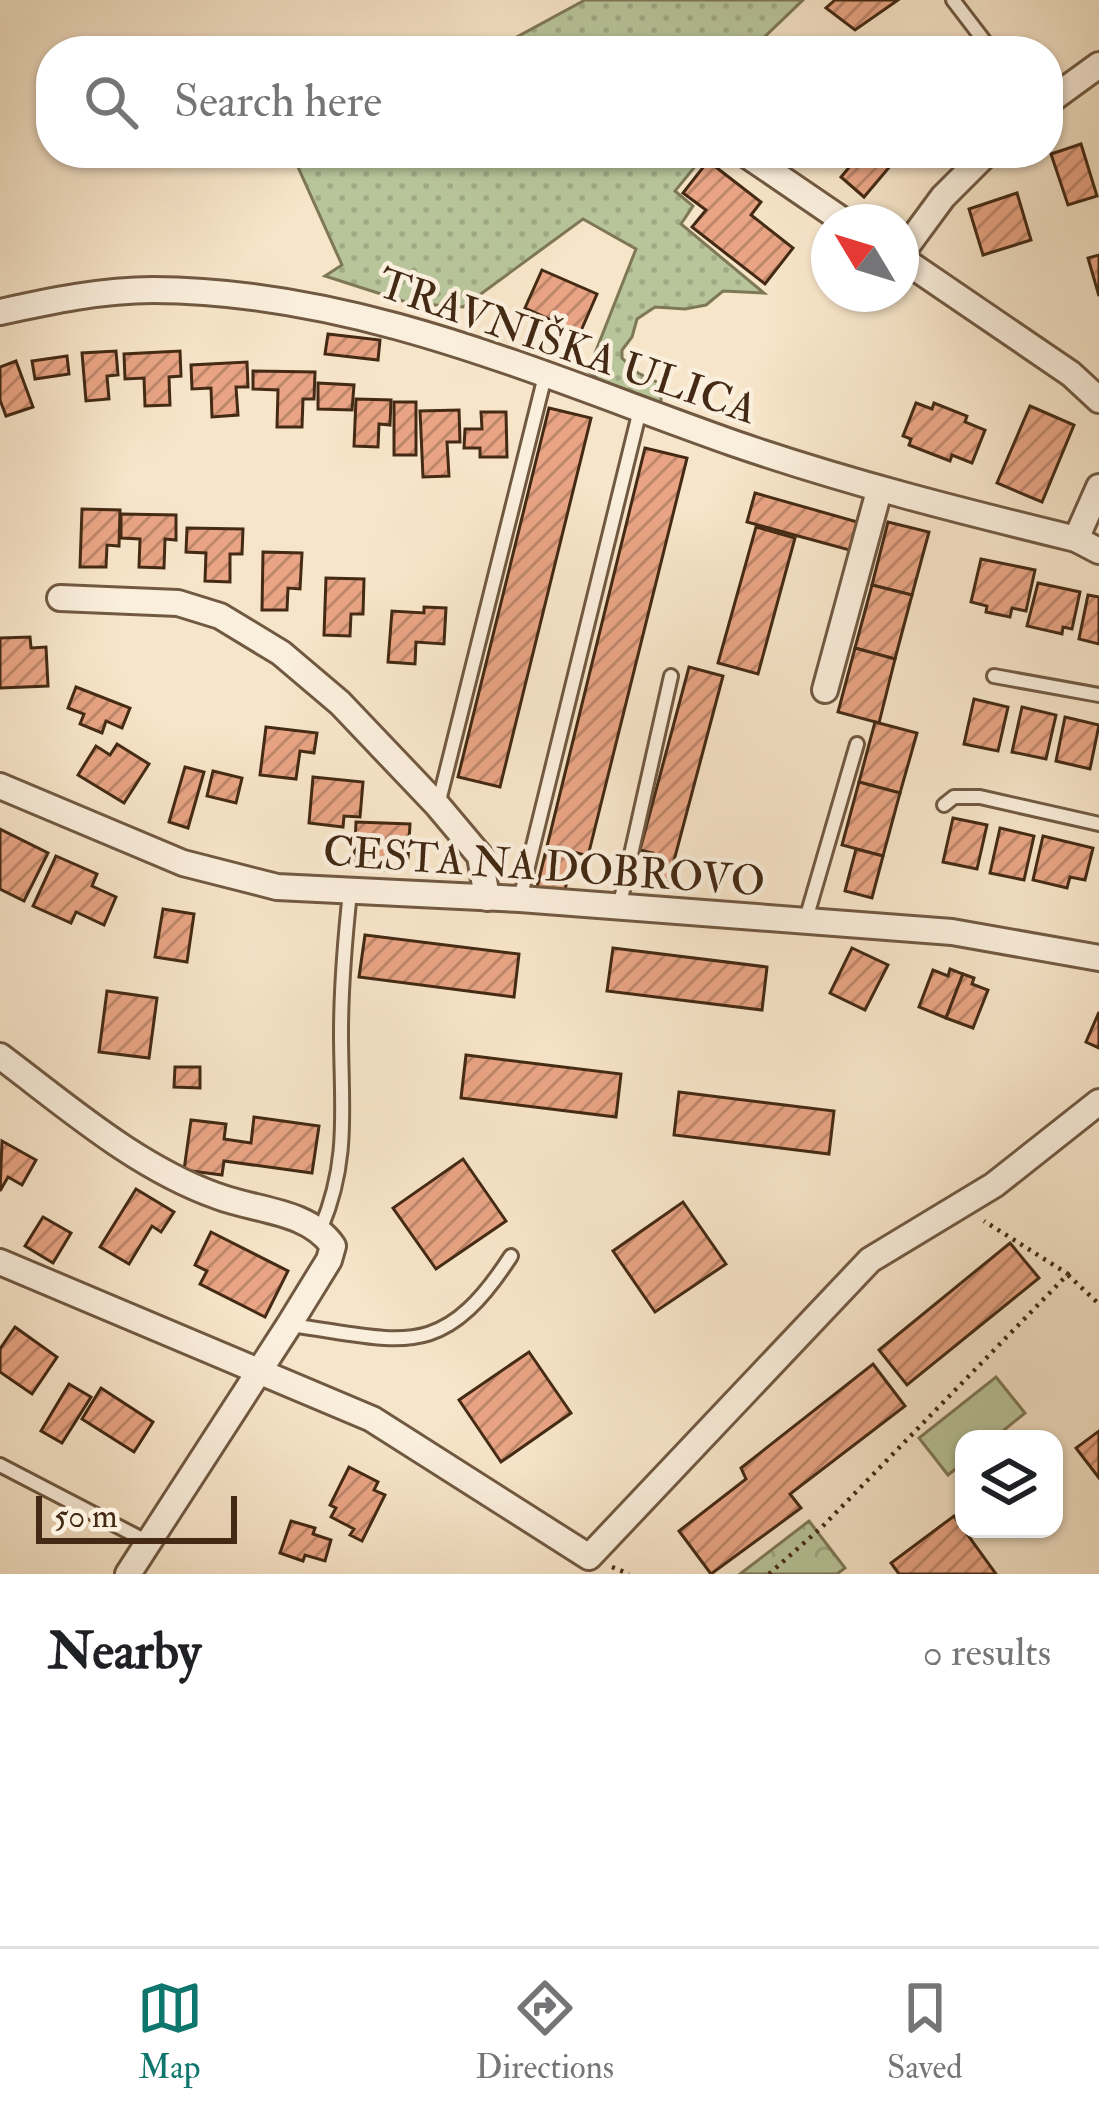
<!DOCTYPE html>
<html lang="en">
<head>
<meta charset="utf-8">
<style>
  :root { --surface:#fff; --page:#f2f2f2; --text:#202124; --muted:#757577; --line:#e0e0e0; --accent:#0f766e }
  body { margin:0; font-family:"IM FELL Double Pica",serif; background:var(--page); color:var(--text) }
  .controls { position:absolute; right:36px; bottom:36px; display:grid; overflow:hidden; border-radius:24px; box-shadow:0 3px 9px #0004 }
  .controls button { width:108px; height:108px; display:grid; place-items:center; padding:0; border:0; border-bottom:3px solid var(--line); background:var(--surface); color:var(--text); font:60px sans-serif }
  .compass { position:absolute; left:811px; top:204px; width:108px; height:108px; border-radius:50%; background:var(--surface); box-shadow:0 3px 9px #0004; rotate:308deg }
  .scale { position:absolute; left:36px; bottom:30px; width:201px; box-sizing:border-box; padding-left:12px; border:6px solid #442a14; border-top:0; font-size:33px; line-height:42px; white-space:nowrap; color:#442a14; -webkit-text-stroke:9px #faeedc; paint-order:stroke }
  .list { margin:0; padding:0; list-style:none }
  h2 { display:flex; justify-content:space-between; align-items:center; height:156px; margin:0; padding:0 48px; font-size:51px }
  h2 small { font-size:39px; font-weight:400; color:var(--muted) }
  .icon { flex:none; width:66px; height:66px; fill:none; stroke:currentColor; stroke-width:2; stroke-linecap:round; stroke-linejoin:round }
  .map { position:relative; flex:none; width:1099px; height:1574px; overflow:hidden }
  .search { position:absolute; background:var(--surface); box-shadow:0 3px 9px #0004; left:36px; right:36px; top:36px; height:132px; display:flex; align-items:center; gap:30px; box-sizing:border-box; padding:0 42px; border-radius:48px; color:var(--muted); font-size:45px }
  .sheet { height:372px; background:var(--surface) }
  nav { display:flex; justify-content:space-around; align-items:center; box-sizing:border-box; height:168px; border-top:3px solid var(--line); background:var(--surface); font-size:33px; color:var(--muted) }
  nav a { display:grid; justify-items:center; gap:6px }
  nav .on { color:var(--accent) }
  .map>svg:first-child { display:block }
  .grass { fill:url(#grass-dots); stroke:#7e7857; stroke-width:3 }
  .park { fill:url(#park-crowns); stroke:#7e7857; stroke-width:3 }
  .garden { fill:#b8c59a; stroke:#7e7857; stroke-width:3 }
  .building { fill:url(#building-hatch); stroke:#442a14; stroke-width:3 }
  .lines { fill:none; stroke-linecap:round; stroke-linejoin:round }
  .service-casing { stroke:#715941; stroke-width:18 }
  .minor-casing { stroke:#715941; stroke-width:30 }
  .path { stroke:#442a14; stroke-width:4.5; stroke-dasharray:3 6; stroke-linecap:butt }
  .service { stroke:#faeedc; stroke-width:12 }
  .minor { stroke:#faeedc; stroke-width:24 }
  .labels { text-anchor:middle; stroke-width:9; stroke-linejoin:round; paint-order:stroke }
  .street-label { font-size:42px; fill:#442a14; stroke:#faeedc }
</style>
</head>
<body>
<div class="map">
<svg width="1099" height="1574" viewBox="0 0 1099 1574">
  <defs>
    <pattern id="grass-dots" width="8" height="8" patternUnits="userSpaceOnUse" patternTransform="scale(3)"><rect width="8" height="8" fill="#b8c59a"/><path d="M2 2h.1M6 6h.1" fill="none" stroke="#9fa984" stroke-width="1.8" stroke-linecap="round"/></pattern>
    <pattern id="park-crowns" width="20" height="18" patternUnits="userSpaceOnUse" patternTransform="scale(3)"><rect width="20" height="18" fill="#b8c59a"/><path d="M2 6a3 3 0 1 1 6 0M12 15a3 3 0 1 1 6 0" fill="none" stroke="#9fa984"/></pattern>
    <pattern id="building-hatch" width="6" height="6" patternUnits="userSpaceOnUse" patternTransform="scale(3)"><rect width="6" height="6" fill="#e8a484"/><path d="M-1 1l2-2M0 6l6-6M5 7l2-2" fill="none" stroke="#be866b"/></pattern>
  </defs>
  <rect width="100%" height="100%" fill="#f7e5c9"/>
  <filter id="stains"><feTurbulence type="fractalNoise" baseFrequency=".00167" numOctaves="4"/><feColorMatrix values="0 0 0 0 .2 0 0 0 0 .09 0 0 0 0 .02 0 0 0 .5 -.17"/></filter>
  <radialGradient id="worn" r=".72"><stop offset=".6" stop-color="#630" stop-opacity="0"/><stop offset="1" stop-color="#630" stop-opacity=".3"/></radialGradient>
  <g class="grass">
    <polygon points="585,0 803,0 750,51 491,51"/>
    <polygon points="321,153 706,153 675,191 693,206 681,224 764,293 723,291 706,305 685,309 655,307 637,319 632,337 622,350 622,358 638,373 661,384 661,403 598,379 588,371 636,249 583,219 463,307 409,303 325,276 342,265 298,167"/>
  </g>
  <polygon class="park" points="809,1521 845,1568 837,1574 740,1574"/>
  <polygon class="garden" points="996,1377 1025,1413 993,1439 964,1439 964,1462 948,1475 919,1438"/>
  <g class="building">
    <polygon points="835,0 898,0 855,30 826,8"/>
    <polygon points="960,38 968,51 940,51"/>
    <polygon points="1081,144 1097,196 1068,205 1051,154"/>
    <polygon points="861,153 880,153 892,164 864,197 841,177"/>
    <polygon points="708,161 761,202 751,215 793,248 765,284 692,227 706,210 683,193"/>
    <polygon points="1017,193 1031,240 983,255 969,209"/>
    <polygon points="1099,255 1099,296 1088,258"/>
    <polygon points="542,270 597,294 580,333 525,308"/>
    <polygon points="328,334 380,340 378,360 325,354"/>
    <polygon points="116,351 118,375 107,376 109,399 86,401 82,353"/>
    <polygon points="180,351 181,376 169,377 170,405 145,406 144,378 125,379 124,354"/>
    <polygon points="67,356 69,374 35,379 32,361"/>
    <polygon points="16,361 33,407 6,416 0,400 0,367"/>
    <polygon points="247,362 248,387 236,387 238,415 212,417 211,388 192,389 191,365"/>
    <polygon points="253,371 315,372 314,399 303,399 302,427 277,427 278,390 253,389"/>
    <polygon points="318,383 354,385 352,410 318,409"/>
    <polygon points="356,399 391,400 390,425 379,424 378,447 354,446"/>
    <rect x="394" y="402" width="22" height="53"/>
    <polygon points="916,403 932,409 934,403 967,416 965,422 985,430 972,463 952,455 950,461 909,445 911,439 903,436"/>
    <polygon points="1030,406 1074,425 1042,502 997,483"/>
    <polygon points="549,408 591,418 500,787 458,777"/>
    <polygon points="459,410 460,442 447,442 449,476 423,477 420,411"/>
    <polygon points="481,412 506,412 507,457 480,457 480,448 464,448 465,429 482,429"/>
    <polygon points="645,448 687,458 588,856 574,852 564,894 537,887"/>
    <polygon points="755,493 861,523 853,551 747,522"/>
    <polygon points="82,509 120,510 119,546 107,545 106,567 80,567"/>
    <polygon points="121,514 176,515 176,540 165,539 164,568 139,567 140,539 121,538"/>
    <polygon points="888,522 929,532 912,595 872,585"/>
    <polygon points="756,527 795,538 758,674 718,663"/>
    <polygon points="187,528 243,529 242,554 230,554 230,582 205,581 206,553 186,552"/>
    <polygon points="263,552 302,553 300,589 288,588 287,610 262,610"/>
    <polygon points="981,559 1035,570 1026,611 1012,608 1010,617 986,612 987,606 971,602"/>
    <polygon points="326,578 364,579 363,614 351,614 350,636 324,635"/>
    <polygon points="1038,583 1080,592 1072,629 1063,627 1062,634 1027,626"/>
    <polygon points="872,585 912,595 895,659 855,648"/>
    <polygon points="1088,595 1099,597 1099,644 1079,639"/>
    <polygon points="424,607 446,608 444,644 416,642 415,664 388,662 392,611 424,613"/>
    <polygon points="30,637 31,648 46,647 48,686 0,688 0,638"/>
    <polygon points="855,648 895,659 879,723 838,712"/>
    <polygon points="689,667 723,676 667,887 646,882 653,853 640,850"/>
    <polygon points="76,687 130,708 122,728 106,721 102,733 80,724 84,714 68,708"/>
    <polygon points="974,699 1008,707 998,751 964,744"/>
    <polygon points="1022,707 1056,715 1046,759 1012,752"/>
    <polygon points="1065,717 1099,725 1090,769 1056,761"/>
    <polygon points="875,722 917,733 900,793 859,782"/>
    <polygon points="266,727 317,733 314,753 300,751 296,779 260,775"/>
    <polygon points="117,744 149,764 124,803 78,775 96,746 110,755"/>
    <polygon points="185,767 204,772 188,828 169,822"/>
    <polygon points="213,771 242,778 236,803 207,796"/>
    <polygon points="313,777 363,782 360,817 344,816 343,827 309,823"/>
    <polygon points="859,782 900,793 883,856 842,845"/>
    <polygon points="953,818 987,825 977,869 943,862"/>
    <polygon points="356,822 410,824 408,858 390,858 389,870 354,869"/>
    <polygon points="1000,828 1034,836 1024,880 990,873"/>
    <polygon points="0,829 48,853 24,901 0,889"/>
    <polygon points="1043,836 1093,848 1085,880 1070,877 1067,888 1033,880"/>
    <polygon points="856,849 883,856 872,898 845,891"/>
    <polygon points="56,856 97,874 92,886 116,897 104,925 76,912 71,923 33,906"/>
    <polygon points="163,909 194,914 187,962 155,957"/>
    <polygon points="365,935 519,954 514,997 359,977"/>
    <polygon points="613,948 767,967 762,1010 607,991"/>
    <polygon points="852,948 888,965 865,1010 830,993"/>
    <polygon points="950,969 963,974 946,1018 919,1007 933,970 948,976"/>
    <polygon points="963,974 974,978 972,984 988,990 973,1028 946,1018"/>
    <polygon points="107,991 157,998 149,1058 99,1052"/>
    <polygon points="1099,1012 1099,1048 1086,1042"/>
    <polygon points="466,1055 621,1074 616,1117 461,1098"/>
    <polygon points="175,1067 200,1067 200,1088 174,1087"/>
    <polygon points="679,1092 834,1111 829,1154 674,1135"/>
    <polygon points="254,1117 319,1126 312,1173 224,1161 222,1175 184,1170 191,1120 226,1124 224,1139 251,1143"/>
    <polygon points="2,1141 36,1160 22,1185 8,1177 0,1191"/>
    <polygon points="463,1159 506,1221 436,1269 393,1208"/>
    <polygon points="136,1189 174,1212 161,1232 152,1226 129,1264 100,1247"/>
    <polygon points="683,1202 726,1264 655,1312 613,1251"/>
    <polygon points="43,1217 71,1233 53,1263 25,1246"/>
    <polygon points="211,1232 288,1271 265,1317 200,1284 207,1271 195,1265"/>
    <polygon points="1010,1243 1039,1278 907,1385 879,1350"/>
    <polygon points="15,1327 57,1357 32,1394 0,1372 0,1349"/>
    <polygon points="529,1352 571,1413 501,1462 459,1400"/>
    <polygon points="873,1364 905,1406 790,1494 801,1508 711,1574 679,1531 746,1479 741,1468"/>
    <polygon points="69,1384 91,1397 62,1443 41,1431"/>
    <polygon points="101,1388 153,1422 134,1452 82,1419"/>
    <polygon points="1099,1431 1099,1478 1076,1448"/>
    <polygon points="349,1467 378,1482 374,1490 385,1495 362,1541 350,1535 354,1529 331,1517 336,1508 330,1505"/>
    <polygon points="954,1516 996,1574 899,1574 891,1563"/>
    <polygon points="291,1521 315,1528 313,1534 331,1540 325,1561 305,1555 303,1561 280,1553"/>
  </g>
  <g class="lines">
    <defs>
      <g id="service">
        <polyline points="953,0 992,51"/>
        <polyline points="994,676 1099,695"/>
        <polyline points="438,805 545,376"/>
        <polyline points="944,805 954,797 980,797 1099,824"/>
        <polyline points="520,899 640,410"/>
        <polyline points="619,908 671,676"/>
        <polyline points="806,919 857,744"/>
        <path d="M321,1228C350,1160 341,1105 341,1033C341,986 345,939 350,892"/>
        <path d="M290,1325C402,1340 441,1364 511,1256"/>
        <polyline points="0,1465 148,1542"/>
      </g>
      <g id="minor">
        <polyline points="1048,102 1099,65"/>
        <polyline points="744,153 845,222"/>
        <polyline points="901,254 943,197 987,153"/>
        <polyline points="901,258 1071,374 1099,400"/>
        <path d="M0,312C50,301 102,290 153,290C359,291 543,376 733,443C846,482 961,511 1076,539L1099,551"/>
        <polyline points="1076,539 1099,487"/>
        <polyline points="60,598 178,603 220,616 281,653 340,703 438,806 480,856 487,898"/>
        <polyline points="825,690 879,491"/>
        <polyline points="0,786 183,863 277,887 520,899 952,932 1099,958"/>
        <path d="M0,1056C68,1107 136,1167 217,1196C256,1211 308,1210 333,1246L329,1260L289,1325L128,1574"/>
        <polyline points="0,1262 372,1419 589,1557 870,1260 994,1185 1099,1102"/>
      </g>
    </defs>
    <use href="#service" class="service-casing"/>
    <use href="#minor" class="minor-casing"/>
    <g class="path">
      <polyline points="1068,1275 1099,1304"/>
      <polyline points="612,1567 629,1574"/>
      <polyline points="769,1574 822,1527 1068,1274 984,1221"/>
    </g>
    <use href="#service" class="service"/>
    <use href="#minor" class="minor"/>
  </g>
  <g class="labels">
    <g class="street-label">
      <text transform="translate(568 345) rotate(19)" y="15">TRAVNIŠKA ULICA</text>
      <text transform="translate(544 865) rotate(4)" y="15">CESTA NA DOBROVO</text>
    </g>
  </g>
  <rect width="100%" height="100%" filter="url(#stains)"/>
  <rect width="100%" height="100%" fill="url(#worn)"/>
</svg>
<div class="controls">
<button><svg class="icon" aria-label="layers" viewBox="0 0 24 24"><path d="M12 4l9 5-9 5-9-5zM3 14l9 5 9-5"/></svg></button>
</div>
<svg class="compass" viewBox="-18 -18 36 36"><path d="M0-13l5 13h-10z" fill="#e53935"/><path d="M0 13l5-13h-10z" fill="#757577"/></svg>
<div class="scale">50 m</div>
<div class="search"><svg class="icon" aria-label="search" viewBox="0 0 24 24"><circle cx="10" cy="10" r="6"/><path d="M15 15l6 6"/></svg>Search here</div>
</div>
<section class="sheet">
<h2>Nearby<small>0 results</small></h2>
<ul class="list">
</ul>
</section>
<nav>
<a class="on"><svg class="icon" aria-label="map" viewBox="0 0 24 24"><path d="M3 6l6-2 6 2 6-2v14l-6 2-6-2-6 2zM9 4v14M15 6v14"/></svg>Map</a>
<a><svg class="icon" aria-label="directions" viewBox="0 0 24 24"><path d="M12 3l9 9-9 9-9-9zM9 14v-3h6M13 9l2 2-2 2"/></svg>Directions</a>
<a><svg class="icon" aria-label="saved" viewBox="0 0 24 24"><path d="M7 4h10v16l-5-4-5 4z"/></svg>Saved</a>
</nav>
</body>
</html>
